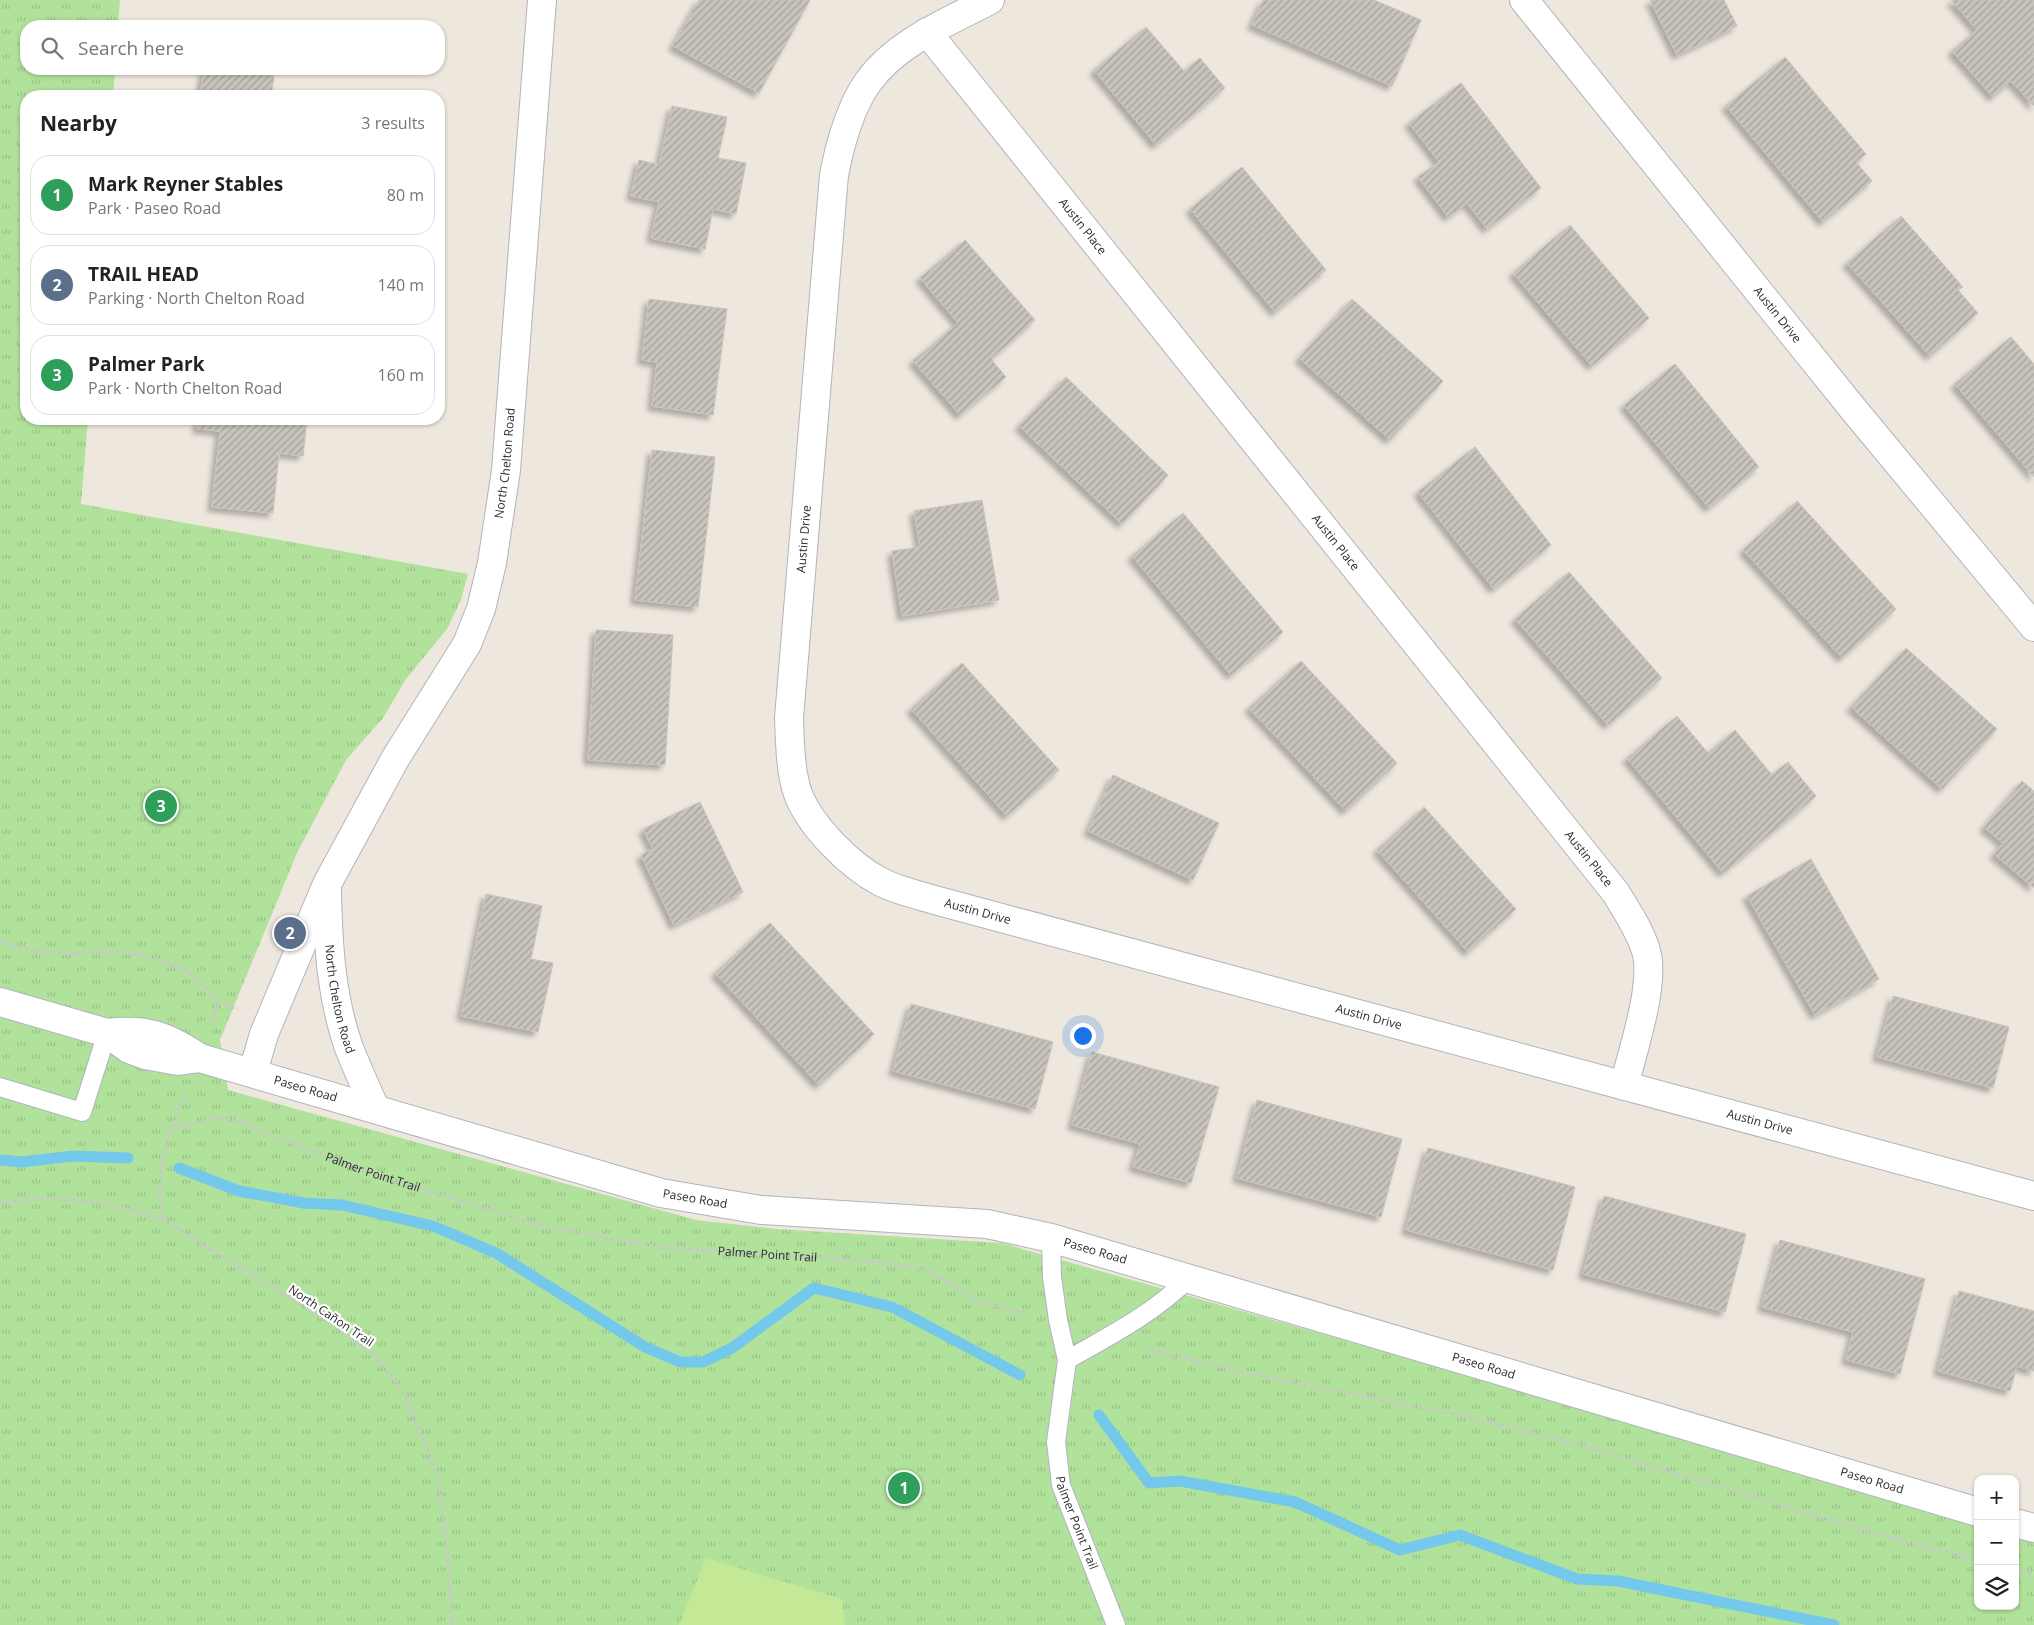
<!DOCTYPE html>
<html lang="en">
<head>
<meta charset="utf-8">
<style>
  :root { --surface:#fff; --page:#f2f2f2; --text:#222; --muted:#767676; --line:#e0e0e0; --accent:#415cf6 }
  body { margin:0; font-family:"Open Sans",sans-serif; background:var(--page); color:var(--text) }
  .controls { position:absolute; right:15px; bottom:15px; display:grid; overflow:hidden; border-radius:10px; box-shadow:0 1px 4px #0004 }
  .controls button { width:45px; height:45px; display:grid; place-items:center; padding:0; border:0; border-bottom:1px solid var(--line); background:var(--surface); color:var(--text); font:25px sans-serif }
  .you { position:absolute; left:1082px; top:1035px; width:18px; height:18px; margin:-12px; border:4px solid #fff; border-radius:50%; background:#1a73e8; box-shadow:0 0 0 8px #1a73e833 }
  .badge { display:grid; place-items:center; width:32px; height:32px; border-radius:50%; background:var(--accent); color:#fff; font-size:16px; font-weight:700 }
  .pin { position:absolute; translate:-50% -50%; border:2px solid #fff; box-shadow:0 1px 5px #0006 }
  .list { margin:0; padding:0; list-style:none }
  h2 { display:flex; justify-content:space-between; align-items:center; height:65px; margin:0; padding:0 20px; font-size:21px }
  h2 small { font-size:16px; font-weight:400; color:var(--muted) }
  .list li { display:grid; grid-template-columns:32px 1fr auto; gap:15px; align-items:center; box-sizing:border-box; height:80px; margin:0 10px 10px; padding:0 10px; border:1px solid var(--line); border-radius:20px }
  .list b { display:block; font-size:19px; white-space:nowrap }
  .list p { margin:0; font-size:16px; white-space:nowrap; color:var(--muted) }
  .list em { font-size:16px; font-style:normal; color:var(--muted) }
  .icon { flex:none; width:28px; height:28px; fill:none; stroke:currentColor; stroke-width:2; stroke-linecap:round; stroke-linejoin:round }
  .map { position:relative; flex:none; width:2034px; height:1625px; overflow:hidden }
  .search { position:absolute; background:var(--surface); box-shadow:0 1px 4px #0004; left:20px; top:20px; width:425px; height:55px; display:flex; align-items:center; gap:12px; box-sizing:border-box; padding:0 18px; border-radius:20px; color:var(--muted); font-size:19px }
  .panel { position:absolute; background:var(--surface); box-shadow:0 1px 4px #0004; left:20px; top:90px; width:425px; height:335px; border-radius:20px }
  .map>svg:first-child { display:block }
  .park { fill:url(#park-tufts) }
  .pitch { fill:#c3e997 }
  .lines { fill:none; stroke-linecap:round; stroke-linejoin:round }
  .stream { stroke:#73c8ec; stroke-width:11 }
  .building { fill:url(#building-hatch); stroke:#c8c3b7; filter:url(#shadow) }
  .lane-casing { stroke:#b1b3be; stroke-width:20 }
  .street-casing { stroke:#b1b3be; stroke-width:30 }
  .path { stroke:#c8c8c8; stroke-width:3; stroke-dasharray:4 2.5; stroke-linecap:butt }
  .lane { stroke:#fff; stroke-width:18 }
  .street { stroke:#fff; stroke-width:28 }
  .labels { text-anchor:middle; stroke-width:4.5; stroke-linejoin:round; paint-order:stroke }
  .street-label { font-size:12px; fill:#2b2b2b; stroke:#fff }
</style>
</head>
<body>
<div class="map">
<svg width="2034" height="1625" viewBox="0 0 2034 1625">
  <defs>
    <pattern id="park-tufts" width="24" height="20" patternUnits="userSpaceOnUse" patternTransform="scale(1.25)"><rect width="24" height="20" fill="#b1e29b"/><path d="M3 7l-1-3M5 7V3M7 7l1-3M15 17l-1-3M17 17v-4M19 17l1-3" fill="none" stroke="#98c286"/></pattern>
    <pattern id="building-hatch" width="6" height="6" patternUnits="userSpaceOnUse" patternTransform="scale(1.25)"><rect width="6" height="6" fill="#c8c4bd"/><path d="M-1 1l2-2M0 6l6-6M5 7l2-2" fill="none" stroke="#a39f9a"/></pattern>
    <filter id="shadow"><feDropShadow dx="-4.5" dy="4.5" stdDeviation="2.5" flood-color="#0004"/></filter>
  </defs>
  <rect width="100%" height="100%" fill="#ede7de"/>
  <polygon class="park" points="0,0 120,0 118,26 26,26 26,69 115,69 113,96 26,96 26,419 88,419 81,504 468,574 461,600 447,629 406,679 383,718 346,760 297,853 220,1040 228,1090 696,1220 777,1229 1001,1243 1978,1519 1978,1606 2015,1606 2015,1530 2034,1535 2034,1625 0,1625"/>
  <polygon class="pitch" points="706,1558 842,1599 845,1625 679,1625"/>
  <g class="lines">
    <g class="stream">
      <polyline points="0,1160 21,1162 74,1156 128,1158"/>
      <polyline points="179,1168 239,1191 304,1203 342,1205 433,1226 496,1253 645,1347 680,1362 703,1362 732,1348 814,1288 892,1307 1020,1375"/>
      <polyline points="1099,1415 1149,1483 1180,1481 1295,1502 1400,1550 1460,1535 1577,1579 1618,1581 1834,1625"/>
    </g>
  </g>
  <g class="building">
    <polygon points="699,0 810,0 759,93 673,46"/>
    <polygon points="1263,0 1374,0 1421,20 1392,86 1252,25"/>
    <polygon points="1650,0 1724,0 1737,26 1677,55"/>
    <polygon points="1951,0 2034,0 2034,106 2011,81 1993,97 1952,51 1977,30"/>
    <polygon points="1146,27 1184,71 1200,58 1225,88 1156,145 1094,70"/>
    <polygon points="1785,57 1866,154 1856,162 1872,181 1823,222 1726,106"/>
    <polygon points="204,69 274,76 271,96 200,96"/>
    <polygon points="1461,83 1541,188 1487,229 1467,203 1448,217 1418,177 1439,162 1409,123"/>
    <polygon points="672,106 727,117 718,158 746,163 736,214 713,209 705,249 651,238 659,202 631,196 639,160 659,165"/>
    <polygon points="1242,167 1326,270 1275,312 1190,209"/>
    <polygon points="1901,216 1963,287 1958,290 1978,313 1930,356 1847,263"/>
    <polygon points="1570,225 1649,318 1592,366 1513,273"/>
    <polygon points="965,240 1035,320 991,359 1006,377 960,415 913,361 958,323 920,278"/>
    <polygon points="649,299 727,309 713,415 652,406 657,362 642,360"/>
    <polygon points="1352,299 1443,381 1390,440 1299,358"/>
    <polygon points="2011,337 2034,364 2034,477 1955,384"/>
    <polygon points="1675,364 1759,467 1709,508 1624,405"/>
    <polygon points="1066,377 1168,475 1122,524 1019,426"/>
    <polygon points="198,419 307,419 303,456 279,453 273,513 212,507 220,431 197,429"/>
    <polygon points="1475,447 1551,545 1494,589 1418,492"/>
    <polygon points="652,450 715,457 698,607 635,600"/>
    <polygon points="982,500 999,600 902,616 892,551 920,547 914,511"/>
    <polygon points="1797,501 1896,609 1842,658 1743,550"/>
    <polygon points="1183,513 1283,632 1231,675 1132,556"/>
    <polygon points="1569,572 1662,678 1608,725 1515,619"/>
    <polygon points="596,630 673,635 665,765 588,760"/>
    <polygon points="1906,648 1997,729 1942,789 1851,707"/>
    <polygon points="1301,661 1397,763 1346,811 1249,708"/>
    <polygon points="962,663 1059,770 1007,816 911,709"/>
    <polygon points="1677,716 1708,753 1735,730 1772,775 1788,762 1816,796 1723,873 1627,758"/>
    <polygon points="1113,775 1219,823 1193,880 1088,831"/>
    <polygon points="2022,781 2034,791 2034,888 1994,854 2003,843 1984,827"/>
    <polygon points="700,802 743,892 674,925 641,855 653,849 643,829"/>
    <polygon points="1424,807 1516,909 1468,952 1377,850"/>
    <polygon points="1811,859 1879,979 1815,1015 1747,896"/>
    <polygon points="486,894 542,906 531,959 553,963 538,1032 461,1016"/>
    <polygon points="770,923 874,1034 819,1085 715,973"/>
    <polygon points="1893,996 2009,1027 1993,1088 1877,1057"/>
    <polygon points="911,1004 1053,1042 1035,1109 893,1071"/>
    <polygon points="1092,1052 1219,1087 1191,1183 1133,1167 1140,1144 1072,1125"/>
    <polygon points="1257,1100 1402,1139 1381,1217 1237,1178"/>
    <polygon points="1428,1148 1575,1187 1553,1270 1406,1230"/>
    <polygon points="1604,1196 1746,1234 1725,1312 1583,1274"/>
    <polygon points="1780,1240 1925,1279 1900,1374 1846,1360 1853,1332 1762,1307"/>
    <polygon points="1959,1291 2034,1311 2034,1371 2017,1366 2010,1391 1938,1371"/>
  </g>
  <g class="lines">
    <defs>
      <g id="lane">
        <polyline points="0,1087 82,1112 107,1033"/>
        <path id="s2" d="M1051,1238L1052,1277L1058,1320L1067,1360L1056,1442L1061,1485L1116,1625"/>
        <path d="M1067,1360C1111,1335 1153,1314 1189,1278"/>
      </g>
      <g id="street">
        <path id="s3" d="M990,0C948,22 897,42 868,82C849,109 840,144 834,175L789,718C790,742 790,771 798,794C811,827 850,866 881,882C896,890 915,894 931,899L2034,1196"/>
        <path id="s4" d="M1524,0L1854,410L2034,627"/>
        <path id="s5" d="M927,32L1616,893C1627,912 1640,930 1646,951C1656,983 1632,1053 1624,1086"/>
        <path id="s6" d="M327,891C328,944 331,997 349,1048C357,1068 366,1088 375,1108"/>
        <polyline points="0,1002 107,1033 129,1049 145,1055 178,1061 200,1058"/>
        <path id="s7" d="M107,1033C147,1028 167,1036 200,1058L661,1193L761,1210L987,1224L1051,1238L1978,1512"/>
        <path id="s8" d="M253,1072L264,1034L327,884L395,759L467,644L481,609L492,563L506,470L542,0"/>
        <polyline points="2015,1523 2034,1528"/>
      </g>
    </defs>
    <use href="#lane" class="lane-casing"/>
    <use href="#street" class="street-casing"/>
    <g class="path">
      <polyline points="0,941 31,950 72,954 117,951 151,957 185,969 206,988 218,1003 211,1025"/>
      <polyline points="218,1003 237,1009"/>
      <path id="s1" d="M170,1129L217,1118L243,1122L280,1139L368,1172L542,1226L659,1247L878,1262L927,1270L982,1302L1027,1314"/>
      <path d="M0,1204C47,1192 116,1203 161,1219L326,1320L375,1356L404,1393L437,1473L447,1544L452,1625"/>
      <path d="M161,1219C158,1165 163,1145 184,1096"/>
      <polyline points="1145,1349 1275,1379 1455,1414 1582,1445 1877,1534 1978,1560"/>
      <polyline points="2015,1570 2034,1575"/>
    </g>
    <use href="#lane" class="lane"/>
    <use href="#street" class="street"/>
  </g>
  <g class="labels">
    <g class="street-label">
      <text dy="4" stroke="none"><textPath href="#s5" startOffset="249">Austin Place</textPath></text>
      <text dy="4" stroke="none"><textPath href="#s4" startOffset="404">Austin Drive</textPath></text>
      <text dy="4" stroke="none"><textPath href="#s8" startOffset="666">North Chelton Road</textPath></text>
      <text transform="translate(804 539) rotate(-85)" y="4">Austin Drive</text>
      <text dy="4" stroke="none"><textPath href="#s5" startOffset="654">Austin Place</textPath></text>
      <text dy="4" stroke="none"><textPath href="#s5" startOffset="1059">Austin Place</textPath></text>
      <text dy="4" stroke="none"><textPath href="#s3" startOffset="1094">Austin Drive</textPath></text>
      <text dy="4" stroke="none"><textPath href="#s6" startOffset="109">North Chelton Road</textPath></text>
      <text dy="4" stroke="none"><textPath href="#s3" startOffset="1499">Austin Drive</textPath></text>
      <text dy="4" stroke="none"><textPath href="#s7" startOffset="209">Paseo Road</textPath></text>
      <text dy="4" stroke="none"><textPath href="#s3" startOffset="1904">Austin Drive</textPath></text>
      <text dy="4" stroke="none"><textPath href="#s1" startOffset="214">Palmer Point Trail</textPath></text>
      <text dy="4" stroke="none"><textPath href="#s7" startOffset="614">Paseo Road</textPath></text>
      <text dy="4" stroke="none"><textPath href="#s7" startOffset="1019">Paseo Road</textPath></text>
      <text dy="4" stroke="none"><textPath href="#s1" startOffset="619">Palmer Point Trail</textPath></text>
      <text transform="translate(331 1316) rotate(34)" y="4">North Cañon Trail</text>
      <text dy="4" stroke="none"><textPath href="#s7" startOffset="1424">Paseo Road</textPath></text>
      <text dy="4" stroke="none"><textPath href="#s7" startOffset="1829">Paseo Road</textPath></text>
      <text dy="4" stroke="none"><textPath href="#s2" startOffset="290">Palmer Point Trail</textPath></text>
    </g>
  </g>
</svg>
<div class="controls">
<button>+</button>
<button>−</button>
<button><svg class="icon" aria-label="layers" viewBox="0 0 24 24"><path d="M12 4l9 5-9 5-9-5zM3 14l9 5 9-5"/></svg></button>
</div>
<div class="you"></div>
<div class="pin badge" style="left:904px;top:1488px;background:#2e9e5b">1</div>
<div class="pin badge" style="left:290px;top:933px;background:#5c6f8a">2</div>
<div class="pin badge" style="left:161px;top:806px;background:#2e9e5b">3</div>
<div class="search"><svg class="icon" aria-label="search" viewBox="0 0 24 24"><circle cx="10" cy="10" r="6"/><path d="M15 15l6 6"/></svg>Search here</div>
<section class="panel">
<h2>Nearby<small>3 results</small></h2>
<ul class="list">
<li><span class="badge" style="background:#2e9e5b">1</span><div><b>Mark Reyner Stables</b><p>Park · Paseo Road</p></div><em>80 m</em></li>
<li><span class="badge" style="background:#5c6f8a">2</span><div><b>TRAIL HEAD</b><p>Parking · North Chelton Road</p></div><em>140 m</em></li>
<li><span class="badge" style="background:#2e9e5b">3</span><div><b>Palmer Park</b><p>Park · North Chelton Road</p></div><em>160 m</em></li>
</ul>
</section>
</div>
</body>
</html>
